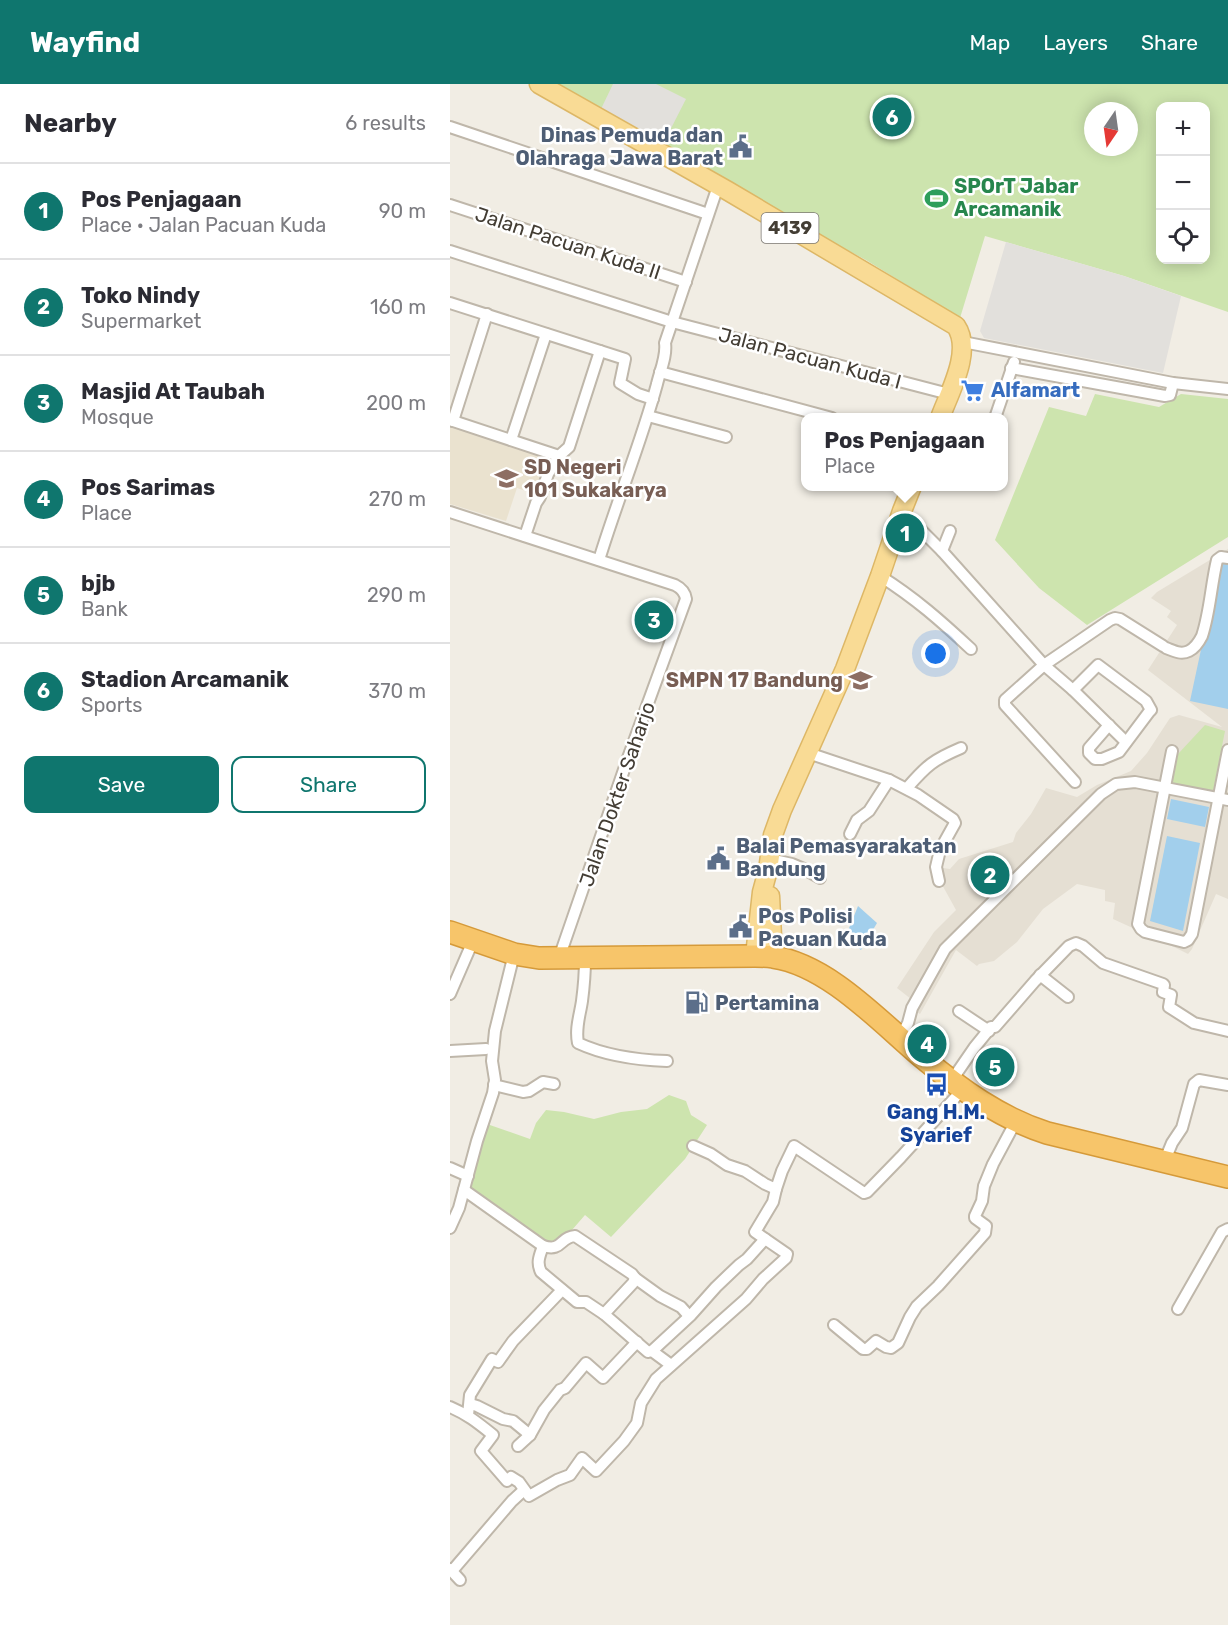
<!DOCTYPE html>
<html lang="en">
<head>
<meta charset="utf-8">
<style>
  :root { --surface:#fff; --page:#f7f7f7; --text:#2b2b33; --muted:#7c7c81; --line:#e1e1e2; --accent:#0f766e }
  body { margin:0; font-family:Rubik,sans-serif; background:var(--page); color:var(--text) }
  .controls { position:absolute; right:18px; top:18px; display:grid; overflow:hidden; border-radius:12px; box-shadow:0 3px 15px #0003 }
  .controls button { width:54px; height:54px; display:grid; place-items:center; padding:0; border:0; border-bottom:2px solid var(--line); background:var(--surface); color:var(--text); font:30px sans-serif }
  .compass { position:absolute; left:634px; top:18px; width:54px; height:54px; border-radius:50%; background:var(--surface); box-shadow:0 3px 15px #0003; rotate:193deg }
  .you { position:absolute; left:486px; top:570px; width:21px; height:21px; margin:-15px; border:4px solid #fff; border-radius:50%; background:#1a73e8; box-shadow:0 0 0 9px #1a73e833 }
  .badge { display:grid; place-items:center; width:39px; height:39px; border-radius:50%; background:var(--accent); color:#fff; font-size:20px; font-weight:700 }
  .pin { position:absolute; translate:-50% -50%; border:3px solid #fff; box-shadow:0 2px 6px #0006 }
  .popup { position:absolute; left:351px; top:329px; width:207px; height:78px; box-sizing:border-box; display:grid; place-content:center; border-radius:12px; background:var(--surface); filter:drop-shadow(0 2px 4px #0005); font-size:20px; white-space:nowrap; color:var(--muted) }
  .popup b { font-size:22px; color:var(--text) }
  .popup::after { content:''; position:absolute; left:50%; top:100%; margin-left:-12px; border:12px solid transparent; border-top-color:var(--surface) }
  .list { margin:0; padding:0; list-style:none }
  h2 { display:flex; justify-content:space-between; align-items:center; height:78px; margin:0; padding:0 24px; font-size:26px }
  h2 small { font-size:20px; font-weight:400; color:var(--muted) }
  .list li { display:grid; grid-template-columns:39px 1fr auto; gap:18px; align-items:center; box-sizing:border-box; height:96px; padding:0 24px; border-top:2px solid var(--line) }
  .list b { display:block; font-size:22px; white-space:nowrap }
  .list p { margin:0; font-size:20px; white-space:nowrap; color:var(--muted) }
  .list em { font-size:20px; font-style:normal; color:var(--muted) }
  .actions { display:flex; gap:12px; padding:18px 24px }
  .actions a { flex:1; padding:14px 0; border:2px solid var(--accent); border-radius:12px; text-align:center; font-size:21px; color:var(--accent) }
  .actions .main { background:var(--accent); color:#fff }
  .icon { flex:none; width:33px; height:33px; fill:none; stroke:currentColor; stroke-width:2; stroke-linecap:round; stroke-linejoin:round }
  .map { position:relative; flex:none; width:778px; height:1541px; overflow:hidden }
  header { display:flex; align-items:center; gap:36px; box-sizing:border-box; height:84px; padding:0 30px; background:var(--accent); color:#fff }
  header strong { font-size:28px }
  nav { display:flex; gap:33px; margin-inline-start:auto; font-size:21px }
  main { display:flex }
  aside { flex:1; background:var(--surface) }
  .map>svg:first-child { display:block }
  .residential { fill:#e5dfd3 }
  .education { fill:#eae2cf }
  .green { fill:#cde4ae; fill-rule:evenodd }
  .parking { fill:#e2e0dc }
  .water { fill:#a2cfec }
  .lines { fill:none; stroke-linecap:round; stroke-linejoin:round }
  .street-casing { stroke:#bfb7aa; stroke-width:14 }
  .primary-casing { stroke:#ddb766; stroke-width:21 }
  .highway-casing { stroke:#d59a3a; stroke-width:24 }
  .street { stroke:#fff; stroke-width:10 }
  .primary { stroke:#f9db95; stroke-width:18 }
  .highway { stroke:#f7c56a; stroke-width:21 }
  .labels { text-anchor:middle; stroke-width:5; stroke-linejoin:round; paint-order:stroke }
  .shield { fill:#fff; stroke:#7b7771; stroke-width:1.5 }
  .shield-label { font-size:18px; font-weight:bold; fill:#433d34 }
  .service-label { font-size:20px; font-weight:bold; fill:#4e5e75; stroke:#fff; text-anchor:start }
  .leisure-label { font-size:20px; font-weight:bold; fill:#27864d; stroke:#fff; text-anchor:start }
  .street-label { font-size:20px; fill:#433d34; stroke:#fff }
  .shop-label { font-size:20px; font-weight:bold; fill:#366cbe; stroke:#fff; text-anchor:start }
  .education-label { font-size:20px; font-weight:bold; fill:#785e54; stroke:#fff; text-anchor:start }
  .transit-label { font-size:20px; font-weight:bold; fill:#164399; stroke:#fff }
</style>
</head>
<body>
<header>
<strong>Wayfind</strong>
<nav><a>Map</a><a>Layers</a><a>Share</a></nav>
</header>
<main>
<aside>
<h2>Nearby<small>6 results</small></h2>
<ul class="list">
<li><span class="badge">1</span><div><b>Pos Penjagaan</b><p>Place · Jalan Pacuan Kuda</p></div><em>90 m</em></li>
<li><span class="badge">2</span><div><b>Toko Nindy</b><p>Supermarket</p></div><em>160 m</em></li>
<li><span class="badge">3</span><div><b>Masjid At Taubah</b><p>Mosque</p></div><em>200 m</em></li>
<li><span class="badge">4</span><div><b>Pos Sarimas</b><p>Place</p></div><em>270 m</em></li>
<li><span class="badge">5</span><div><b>bjb</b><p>Bank</p></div><em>290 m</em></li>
<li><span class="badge">6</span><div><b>Stadion Arcamanik</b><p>Sports</p></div><em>370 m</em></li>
</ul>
<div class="actions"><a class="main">Save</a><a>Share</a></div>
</aside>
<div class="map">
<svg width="778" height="1541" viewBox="0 0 778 1541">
  <rect width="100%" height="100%" fill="#f1ede4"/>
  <polygon class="residential" points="778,465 778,815 766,810 742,865 738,870 712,857 691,851 687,846 663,835 665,819 655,817 655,806 627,800 593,825 567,858 544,877 529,880 527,882 506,866 470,930 458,922 461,915 447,904 484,848 506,826 490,797 488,786 493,784 500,785 509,775 563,758 566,749 581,730 596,704 627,713 647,701 681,687 697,669 720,634 729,631 772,643 698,586 727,541 717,533 721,527 701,514 707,508"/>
  <polygon class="education" points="0,342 101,375 88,411 67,404 56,437 0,420"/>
  <g class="green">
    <path d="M101,0H778V228L674,192L535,152L510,234L416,176L373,153ZM710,22H756V176H710ZM643,27H679V63H643Z"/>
    <polygon points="645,310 709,323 731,310 778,315 778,453 637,541 589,504 545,456 599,323 636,332"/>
    <polygon points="755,641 775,647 763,708 722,700 728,670"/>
    <polygon points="219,1011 236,1017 241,1031 257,1041 235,1075 161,1153 135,1131 109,1161 95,1158 18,1105 37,1040 80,1055 86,1039 96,1026 114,1028 144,1035 171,1028 197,1025"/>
  </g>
  <g class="parking">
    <polygon points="163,0 206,0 236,15 213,60 151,25"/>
    <polygon points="556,158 674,192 731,212 713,289 534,254 530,247"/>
  </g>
  <g class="water">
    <polygon points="770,477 778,480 778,625 740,617"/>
    <polygon points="721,715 759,723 755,743 717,735"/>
    <polygon points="717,752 750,759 733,847 700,837"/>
    <polygon points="408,822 427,839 411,866 395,854"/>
  </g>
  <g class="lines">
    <defs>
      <g id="street">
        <polyline points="0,43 258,130"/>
        <polyline points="0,121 236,198"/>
        <polyline points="0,167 222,238 499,310"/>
        <polyline points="0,219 175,275 170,299 188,310 203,315"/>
        <polyline points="513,258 723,299 778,305"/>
        <polyline points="561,284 715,312 720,311 723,299"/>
        <polyline points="210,288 382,334"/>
        <polyline points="198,332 276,353"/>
        <polyline points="545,334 564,278"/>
        <polyline points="0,336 109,372"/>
        <polyline points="3,337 37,230"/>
        <polyline points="61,356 96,250"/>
        <polyline points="452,427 492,467 594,581 623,606 676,658"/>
        <path d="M0,428L225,501C231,504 235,508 236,515L178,674L109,874"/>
        <polyline points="75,452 86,419 90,413 98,390 109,372 119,363 150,267"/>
        <polyline points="492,467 500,447"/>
        <path d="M149,476C167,417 191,359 207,300C210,287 217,272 215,259L268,102"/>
        <path d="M430,492C465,514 491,537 521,565"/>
        <path d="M716,564C724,567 731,571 739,567C745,564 749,558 752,552C760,528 761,501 767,476L771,473L778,474"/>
        <polyline points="623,606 648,581 696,617 701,626 699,628 669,668 652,675 645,675 639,669 639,664 659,641"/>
        <polyline points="722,667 688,840 691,845 695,848 734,858 738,856 742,850 778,666"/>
        <polyline points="358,669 439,696 468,711 503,735 505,739 490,766 486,783 489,797"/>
        <polyline points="625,698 555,621 555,616 594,581 660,536 665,534 670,535 713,562"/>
        <path d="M457,704C477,681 483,676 511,664"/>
        <polyline points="400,750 407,736 419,727 439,696"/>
        <polyline points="319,775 342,780 356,786 370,794"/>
        <path d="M135,874C135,889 134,902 132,917C130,931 125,944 128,959C156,972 186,976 217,977"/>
        <polyline points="590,891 618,913"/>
        <polyline points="0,910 23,857"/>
        <polyline points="509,927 539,947"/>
        <polyline points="450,954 458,939 462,924 495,865 651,710 666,700 685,698 778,716"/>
        <polyline points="0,967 36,965"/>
        <polyline points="502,996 524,964 541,943 545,943 585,897 619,862 626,859 633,862 653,879 713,900 714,901 713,908 721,911 719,923 744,939 778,947"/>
        <polyline points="44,1001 73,1008 79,1007 93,998 104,1000"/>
        <polyline points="243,1062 261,1070 277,1081 295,1087 315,1100 326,1105"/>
        <polyline points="715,1076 722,1059 732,1044 744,1000 749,996 778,1001"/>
        <polyline points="0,1084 18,1092"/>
        <path d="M14,1106L93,1162C113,1168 109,1153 125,1152L182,1190L185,1194L183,1199L154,1230"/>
        <polyline points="0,1144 9,1124 27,1057 43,1009 45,996 42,977 45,947 64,870"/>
        <path d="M93,1162C90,1171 86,1178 91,1188L127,1218H136L154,1230L198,1268L202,1267L221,1281"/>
        <polyline points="185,1194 210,1212 231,1223 239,1232"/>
        <polyline points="728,1225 772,1148 778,1145"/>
        <polyline points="384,1241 413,1265 417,1265 426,1257 436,1263 441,1264 448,1259 460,1233 467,1222 488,1202 535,1149 536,1142 525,1134 525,1132 532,1117 534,1102 543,1080 566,1037"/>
        <polyline points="202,1267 241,1231 266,1203 289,1181 297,1175 315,1155"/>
        <polyline points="20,1320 27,1322 53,1335 63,1337 80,1351"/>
        <path d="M0,1323C17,1330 28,1339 43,1351L31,1367L57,1397L61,1393L69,1398L79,1412L107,1396L120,1391L132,1374L146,1387L174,1357L187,1339L191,1319L206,1295L296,1215L313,1195L336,1174L337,1170L305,1148L323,1118L326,1105L332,1087L344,1062L414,1109L417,1108L451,1073L513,1005"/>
        <polyline points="18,1331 20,1311 42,1275 48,1278 63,1257 112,1206"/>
        <polyline points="68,1362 80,1351 94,1326 110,1306 115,1304 136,1279 153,1294 187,1258"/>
        <polyline points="0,1485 10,1496"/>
        <polyline points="2,1487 62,1417 74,1406"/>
      </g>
      <g id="primary">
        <path d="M89,0L278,107L506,242C523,267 499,309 490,334"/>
        <polyline points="320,812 323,873"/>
        <polyline points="305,872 312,808 318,786 323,751 332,726 395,585 430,492 452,427 462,402"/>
      </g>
      <path id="highway" d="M0,848L64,870L89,874L305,872C311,872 317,872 323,873C379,881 431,939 473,974C510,1005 550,1034 597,1049L778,1093"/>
    </defs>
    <use href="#street" class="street-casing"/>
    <use href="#primary" class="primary-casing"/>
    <use href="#highway" class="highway-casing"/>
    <use href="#street" class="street"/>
    <use href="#primary" class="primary"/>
    <use href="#highway" class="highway"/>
  </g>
  <defs>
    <symbol id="civic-bare" viewBox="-9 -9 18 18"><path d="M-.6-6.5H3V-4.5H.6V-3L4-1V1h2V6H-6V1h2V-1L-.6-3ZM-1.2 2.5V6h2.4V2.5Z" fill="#5c6f8a" stroke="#fff" stroke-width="2.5" paint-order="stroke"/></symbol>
    <symbol id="stadium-bare" viewBox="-9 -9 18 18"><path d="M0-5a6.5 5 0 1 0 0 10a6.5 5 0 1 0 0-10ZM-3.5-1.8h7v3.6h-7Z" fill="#2e9e5b" stroke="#fff" stroke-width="2.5" paint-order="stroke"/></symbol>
    <symbol id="supermarket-bare" viewBox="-9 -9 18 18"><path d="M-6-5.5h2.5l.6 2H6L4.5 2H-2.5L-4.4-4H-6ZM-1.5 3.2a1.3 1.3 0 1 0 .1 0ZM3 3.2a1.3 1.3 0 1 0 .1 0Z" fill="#3f7fe0" stroke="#fff" stroke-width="2.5" paint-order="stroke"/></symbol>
    <symbol id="school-bare" viewBox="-9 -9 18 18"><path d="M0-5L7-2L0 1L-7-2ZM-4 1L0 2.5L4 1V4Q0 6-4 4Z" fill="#8d6e63" stroke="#fff" stroke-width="2.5" paint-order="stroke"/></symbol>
    <symbol id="fuel-bare" viewBox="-9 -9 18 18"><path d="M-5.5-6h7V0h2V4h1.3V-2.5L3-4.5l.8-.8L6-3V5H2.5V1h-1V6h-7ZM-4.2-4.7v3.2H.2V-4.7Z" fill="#5c6f8a" stroke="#fff" stroke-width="2.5" paint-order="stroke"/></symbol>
    <symbol id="bus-bare" viewBox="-9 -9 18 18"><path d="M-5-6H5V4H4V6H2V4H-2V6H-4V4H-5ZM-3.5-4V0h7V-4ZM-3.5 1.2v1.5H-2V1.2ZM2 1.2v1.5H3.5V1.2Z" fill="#1a4fb4" stroke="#fff" stroke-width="2.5" paint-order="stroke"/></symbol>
  </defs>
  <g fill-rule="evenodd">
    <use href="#civic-bare" x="274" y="46" width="33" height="33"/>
    <use href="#stadium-bare" x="470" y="98" width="33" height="33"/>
    <use href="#supermarket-bare" x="506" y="290" width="33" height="33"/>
    <use href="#school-bare" x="40" y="378" width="33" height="33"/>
    <use href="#school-bare" x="394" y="580" width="33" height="33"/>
    <use href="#civic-bare" x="252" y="758" width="33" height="33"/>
    <use href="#civic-bare" x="274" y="826" width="33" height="33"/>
    <use href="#fuel-bare" x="230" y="902" width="33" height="33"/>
    <use href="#bus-bare" x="470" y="984" width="33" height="33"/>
  </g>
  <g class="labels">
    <rect class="shield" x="311.5" y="129" width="57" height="30" rx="4.5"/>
    <g class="shield-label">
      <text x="340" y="150">4139</text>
    </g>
    <g class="service-label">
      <text x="273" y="58" text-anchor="end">Dinas Pemuda dan<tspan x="273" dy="23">Olahraga Jawa Barat</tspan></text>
      <text x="286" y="769">Balai Pemasyarakatan<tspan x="286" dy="23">Bandung</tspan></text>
      <text x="308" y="839">Pos Polisi<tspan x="308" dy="23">Pacuan Kuda</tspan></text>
      <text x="265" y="926">Pertamina</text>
    </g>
    <g class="leisure-label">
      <text x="504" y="109">SPOrT Jabar<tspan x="504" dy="23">Arcamanik</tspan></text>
    </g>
    <g class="street-label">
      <text transform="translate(118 159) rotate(18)" y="7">Jalan Pacuan Kuda II</text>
      <text transform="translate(360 274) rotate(15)" y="7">Jalan Pacuan Kuda I</text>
      <text transform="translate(167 710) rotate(-71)" y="7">Jalan Dokter Saharjo</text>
    </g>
    <g class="shop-label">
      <text x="541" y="313">Alfamart</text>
    </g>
    <g class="education-label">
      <text x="74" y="390">SD Negeri<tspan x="74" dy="23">101 Sukakarya</tspan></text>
      <text x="393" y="603" text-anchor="end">SMPN 17 Bandung</text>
    </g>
    <g class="transit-label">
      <text x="486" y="1035">Gang H.M.<tspan x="486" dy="23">Syarief</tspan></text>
    </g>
  </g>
</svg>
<div class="controls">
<button>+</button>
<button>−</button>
<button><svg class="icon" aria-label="locate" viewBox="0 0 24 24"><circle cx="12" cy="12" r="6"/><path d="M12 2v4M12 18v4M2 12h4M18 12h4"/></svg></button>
</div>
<svg class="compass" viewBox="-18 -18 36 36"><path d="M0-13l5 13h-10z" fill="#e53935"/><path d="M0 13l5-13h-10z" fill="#7c7c81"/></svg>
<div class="you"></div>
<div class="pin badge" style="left:455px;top:449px">1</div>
<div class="popup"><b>Pos Penjagaan</b>Place</div>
<div class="pin badge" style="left:540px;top:791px">2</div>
<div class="pin badge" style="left:204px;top:536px">3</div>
<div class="pin badge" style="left:477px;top:960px">4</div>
<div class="pin badge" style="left:545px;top:983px">5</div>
<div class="pin badge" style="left:442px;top:33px">6</div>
</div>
</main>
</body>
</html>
